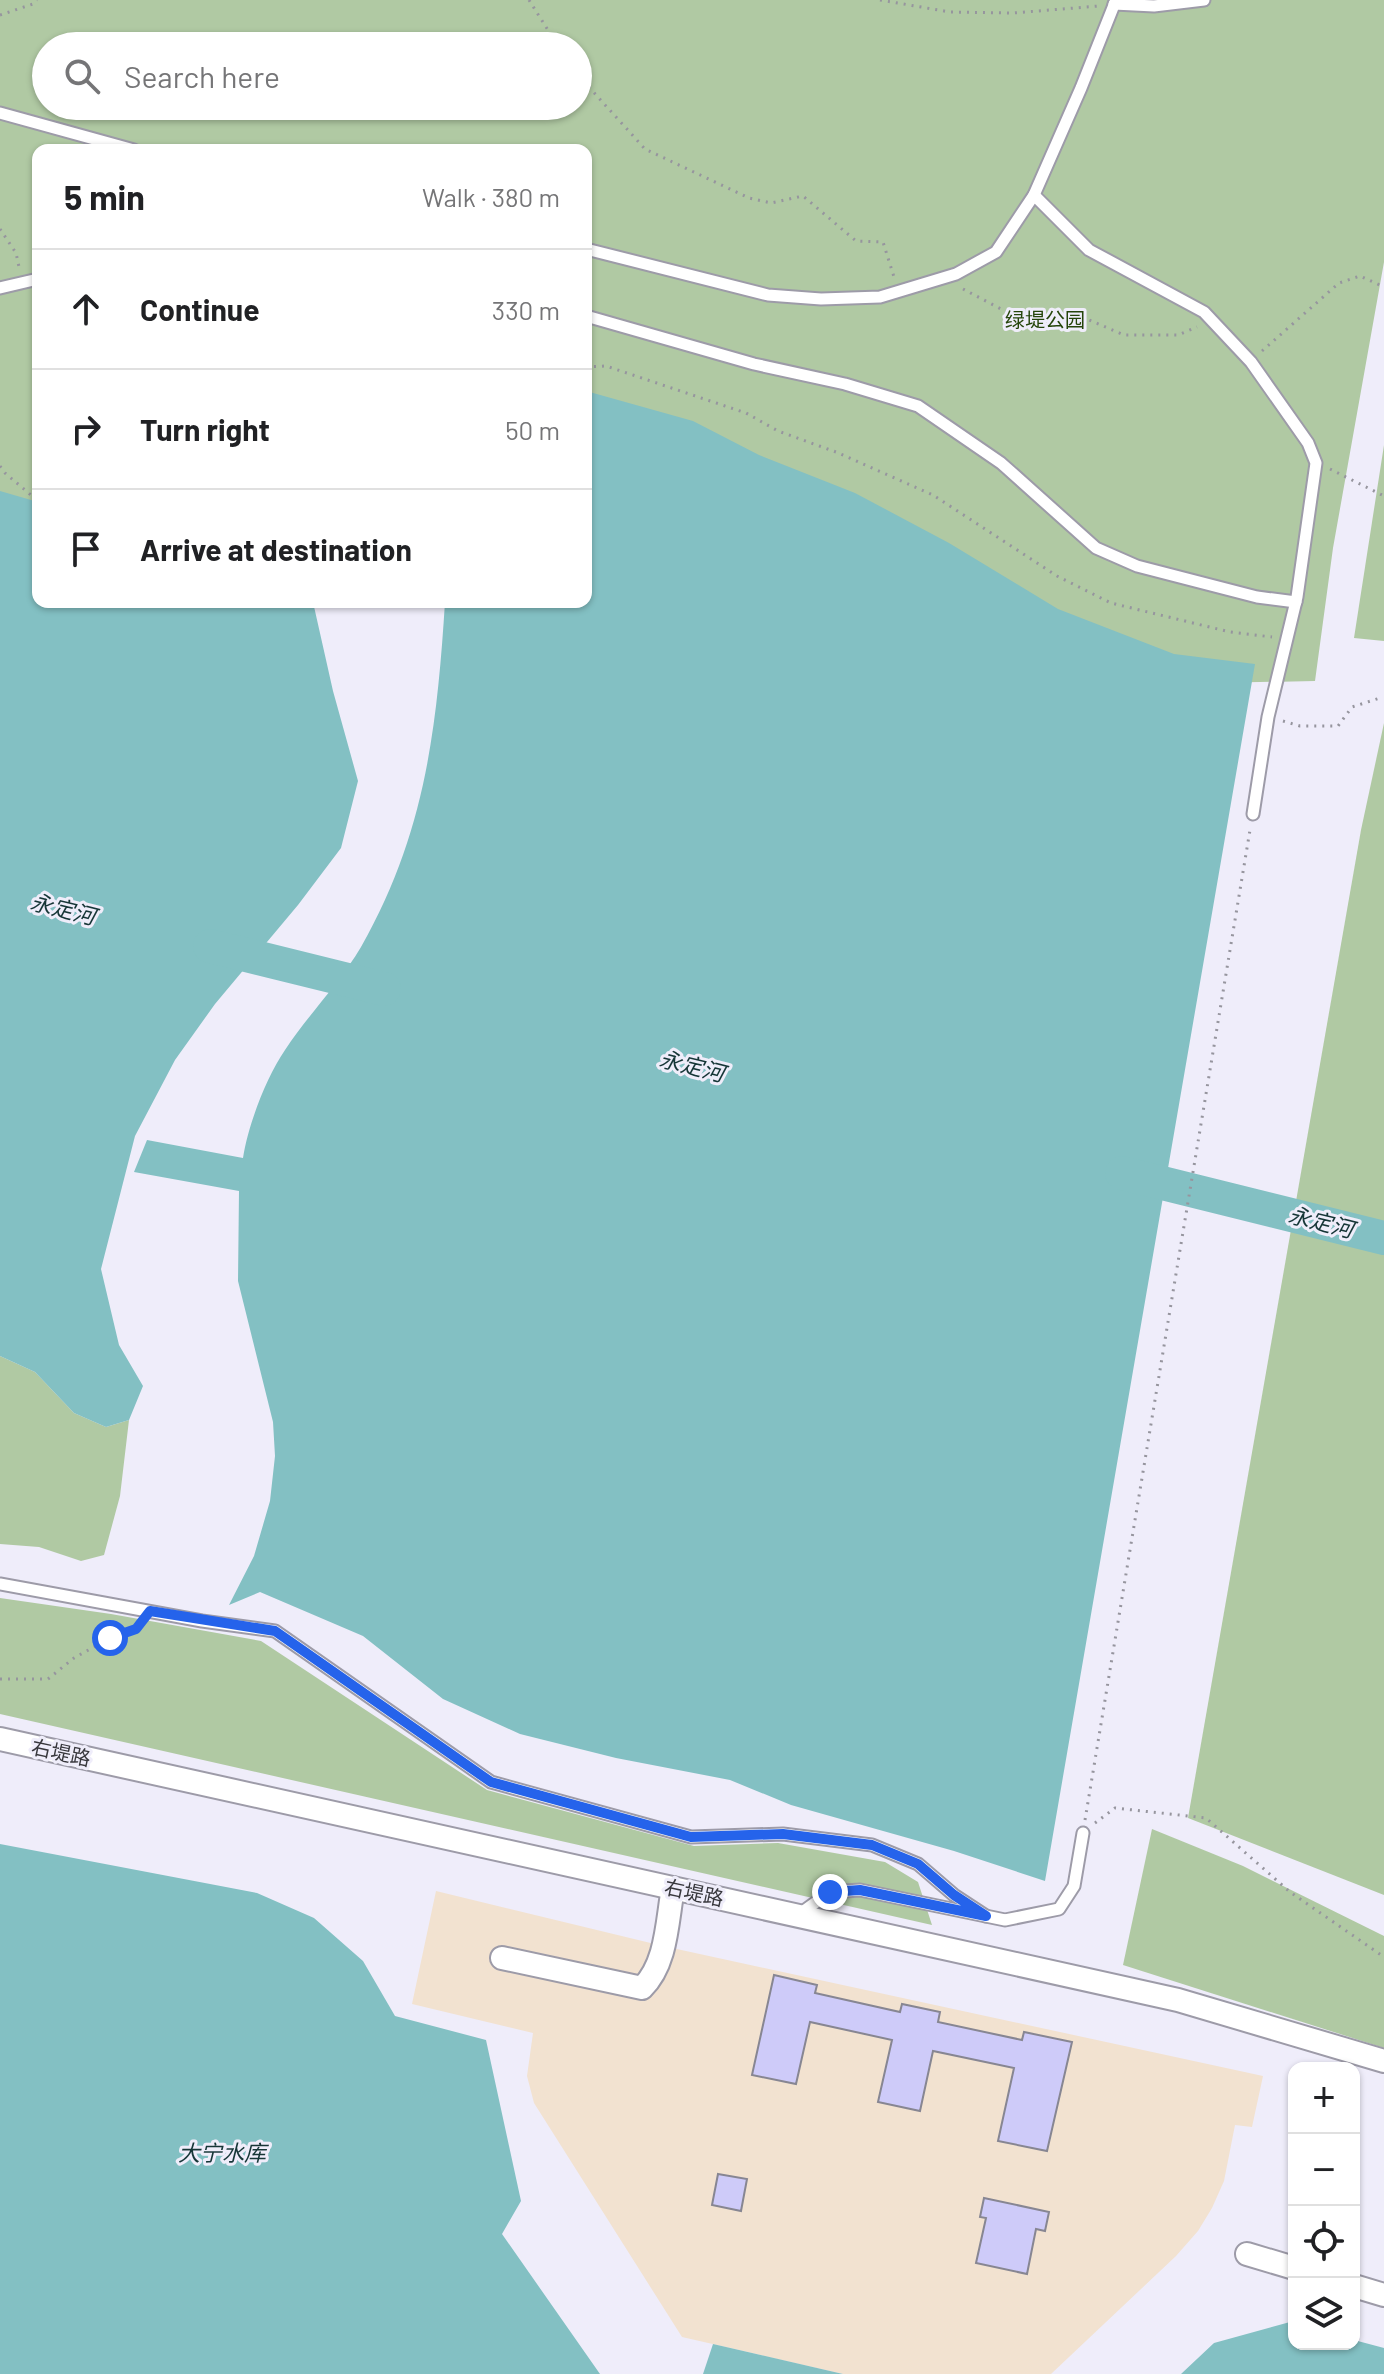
<!DOCTYPE html>
<html lang="en">
<head>
<meta charset="utf-8">
<style>
  :root { --surface:#fff; --page:#f6f6f6; --text:#202124; --muted:#757577; --line:#e0e0e0 }
  body { margin:0; font-family:Barlow,"Noto Sans SC",sans-serif; background:var(--page); color:var(--text) }
  .controls { position:absolute; right:24px; bottom:24px; display:grid; overflow:hidden; border-radius:16px; box-shadow:0 2px 6px #0004 }
  .controls button { width:72px; height:72px; display:grid; place-items:center; padding:0; border:0; border-bottom:2px solid var(--line); background:var(--surface); color:var(--text); font:40px sans-serif }
  .stop { position:absolute; width:24px; height:24px; margin:-18px; border:6px solid #2563eb; border-radius:50%; background:#fff }
  .stop.end { background:#2563eb; border-color:#fff; box-shadow:0 2px 8px #0008 }
  .list { margin:0; padding:0; list-style:none }
  h2 { display:flex; justify-content:space-between; align-items:center; height:104px; margin:0; padding:0 32px; font-size:34px }
  h2 small { font-size:26px; font-weight:400; color:var(--muted) }
  .list li { display:grid; grid-template-columns:52px 1fr auto; gap:24px; align-items:center; box-sizing:border-box; height:120px; padding:0 32px; border-top:2px solid var(--line) }
  .list b { display:block; font-size:30px; white-space:nowrap }
  .list em { font-size:26px; font-style:normal; color:var(--muted) }
  .icon { flex:none; width:44px; height:44px; fill:none; stroke:currentColor; stroke-width:2; stroke-linecap:round; stroke-linejoin:round }
  .map { position:relative; flex:none; width:1384px; height:2374px; overflow:hidden }
  .search { position:absolute; background:var(--surface); box-shadow:0 2px 6px #0004; left:32px; top:32px; width:560px; height:88px; display:flex; align-items:center; gap:20px; box-sizing:border-box; padding:0 28px; border-radius:44px; color:var(--muted); font-size:30px }
  .panel { position:absolute; background:var(--surface); box-shadow:0 2px 6px #0004; left:32px; top:144px; width:560px; height:464px; border-radius:16px }
  .map>svg:first-child { display:block }
  .industrial { fill:#f2e2d0 }
  .green { fill:#b0c9a3; fill-rule:evenodd }
  .water { fill:#83c0c3 }
  .lines { fill:none; stroke-linecap:round; stroke-linejoin:round }
  .river { stroke:#83c0c3; stroke-width:34 }
  .building { fill:#cecbf9; stroke:#878692; stroke-width:2 }
  .lane-casing { stroke:#9d9ba8; stroke-width:15 }
  .street-casing { stroke:#9d9ba8; stroke-width:26 }
  .path { stroke:#96959e; stroke-width:3; stroke-dasharray:2 6; stroke-linecap:butt }
  .lane { stroke:#fff; stroke-width:11 }
  .street { stroke:#fff; stroke-width:22 }
  .route { stroke:#2563eb; stroke-width:10 }
  .labels { text-anchor:middle; stroke-width:6; stroke-linejoin:round; paint-order:stroke }
  .park-label { font-size:20px; fill:#25450a; stroke:#efedfa }
  .street-label { font-size:20px; fill:#38383d; stroke:#efedfa }
  .water-label { font-size:22px; font-style:italic; fill:#163637; stroke:#efedfa }
</style>
</head>
<body>
<div class="map">
<svg width="1384" height="2374" viewBox="0 0 1384 2374">
  <rect width="100%" height="100%" fill="#efedfa"/>
  <polygon class="industrial" points="436,1891 663,1946 1263,2076 1252,2127 1235,2125 1224,2181 1212,2208 1198,2231 1176,2256 1051,2374 843,2374 682,2337 534,2103 527,2076 533,2033 412,2004"/>
  <g class="green">
    <path d="M0,0H1384V262L1333,548L1315,681L1061,686L586,463V150H38V541L0,534ZM46,46H578V106H46Z"/>
    <polygon points="1384,445 1384,641 1354,638"/>
    <polygon points="1384,723 1384,1895 1188,1818 1361,830"/>
    <polygon points="0,1356 35,1372 74,1413 106,1427 129,1420 120,1496 104,1555 81,1561 39,1547 0,1544"/>
    <polygon points="0,1598 111,1614 261,1641 487,1790 694,1846 778,1843 885,1862 918,1882 932,1925 0,1714"/>
    <polygon points="1152,1829 1243,1866 1384,1936 1384,2048 1123,1965"/>
  </g>
  <g class="water">
    <path d="M586,391L693,421L759,455L855,493L949,543L1058,609L1174,654L1255,664L1045,1881L954,1851L791,1805L730,1780L616,1758L520,1734L443,1699L363,1636L260,1592L229,1605L254,1556L270,1501L275,1456L273,1422L238,1281L239,1191L134,1172L147,1140L243,1158C248,1125 266,1078 285,1050C308,1015 339,984 361,947C425,835 437,728 445,602H586Z"/>
    <polygon points="0,491 38,502 38,602 313,602 333,691 358,781 341,848 298,905 215,1004 175,1060 135,1136 101,1269 119,1345 143,1386 129,1420 106,1427 74,1413 35,1372 0,1356"/>
    <polygon points="0,1844 257,1893 314,1918 363,1961 395,2016 486,2040 521,2201 502,2234 600,2374 0,2374"/>
    <polygon points="1290,2322 1294,2324 1294,2344 1354,2344 1354,2340 1384,2348 1384,2374 1181,2374 1214,2343"/>
    <polygon points="713,2344 843,2374 703,2374"/>
  </g>
  <g class="lines">
    <g class="river">
      <polyline points="210,946 384,989"/>
      <polyline points="1122,1173 1384,1238"/>
    </g>
  </g>
  <g class="building">
    <polygon points="774,1975 817,1985 815,1993 900,2012 902,2004 940,2012 938,2022 1022,2040 1024,2032 1072,2042 1047,2151 998,2141 1014,2068 933,2051 920,2111 878,2102 892,2040 810,2022 796,2084 752,2075"/>
    <polygon points="718,2174 747,2179 741,2211 712,2205"/>
    <polygon points="984,2198 1049,2212 1045,2231 1036,2229 1027,2274 976,2263 986,2218 980,2217"/>
  </g>
  <g class="lines">
    <defs>
      <g id="lane">
        <polyline points="1114,4 1154,6 1204,0"/>
        <polyline points="0,113 134,150"/>
        <polyline points="1034,195 1089,250 1204,312 1251,362 1308,443 1316,463 1297,597 1268,717 1253,814"/>
        <polyline points="586,249 768,295 821,299 880,297 956,274 996,252 1034,195 1081,88 1116,0"/>
        <polyline points="0,288 38,279"/>
        <polyline points="586,316 754,364 845,384 918,406 1001,463 1096,548 1137,566 1257,597 1296,602"/>
        <polyline points="0,1584 202,1621 275,1631 491,1782 691,1837 783,1834 872,1845 918,1864 954,1895 986,1916"/>
        <polyline points="797,1916 830,1892 860,1890 1005,1920 1059,1909 1074,1886 1083,1833"/>
      </g>
      <g id="street">
        <polyline points="0,1739 1178,2000 1384,2061"/>
        <path d="M502,1958L642,1988C667,1964 667,1921 673,1888"/>
        <polyline points="1247,2254 1294,2268"/>
        <polyline points="1354,2286 1384,2295"/>
      </g>
    </defs>
    <use href="#lane" class="lane-casing"/>
    <use href="#street" class="street-casing"/>
    <g class="path">
      <polyline points="529,0 558,46"/>
      <polyline points="880,0 950,12 1013,13 1099,6"/>
      <polyline points="0,15 33,4 37,0"/>
      <polyline points="578,75 645,149 749,198 771,203 803,196 856,241 883,242 894,277"/>
      <polyline points="0,229 16,253 19,267"/>
      <polyline points="963,289 1001,309 1060,328 1087,319 1124,335 1178,335 1197,327"/>
      <polyline points="1262,351 1339,283 1360,276 1384,287"/>
      <polyline points="586,367 606,366 746,413 778,431 836,452 933,495 1057,576 1111,603 1230,632 1272,637"/>
      <polyline points="0,466 5,473 38,501"/>
      <polyline points="1330,469 1384,496"/>
      <polyline points="1283,721 1300,726 1338,726 1352,707 1383,697"/>
      <polyline points="0,1679 48,1679 74,1658 110,1638 136,1629 140,1624"/>
      <polyline points="1085,1820 1250,830"/>
      <polyline points="1095,1823 1115,1808 1206,1818 1290,1892 1384,1957"/>
    </g>
    <use href="#lane" class="lane"/>
    <use href="#street" class="street"/>
  </g>
  <g class="lines">
    <polyline class="route" points="110,1638 136,1629 150,1611 275,1631 491,1782 691,1837 783,1834 872,1845 918,1864 954,1895 986,1916 860,1890 830,1892"/>
  </g>
  <g class="labels">
    <g class="park-label">
      <text x="1045" y="327">绿堤公园</text>
    </g>
    <g class="street-label">
      <text transform="translate(61 1753) rotate(12)" y="7">右堤路</text>
      <text transform="translate(694 1893) rotate(12)" y="7">右堤路</text>
    </g>
    <g class="water-label">
      <text transform="translate(63 909) rotate(14)" y="8">永定河</text>
      <text transform="translate(692 1066) rotate(14)" y="8">永定河</text>
      <text transform="translate(1321 1222) rotate(14)" y="8">永定河</text>
      <text x="222" y="2161">大宁水库</text>
    </g>
  </g>
</svg>
<div class="controls">
<button>+</button>
<button>−</button>
<button><svg class="icon" aria-label="locate" viewBox="0 0 24 24"><circle cx="12" cy="12" r="6"/><path d="M12 2v4M12 18v4M2 12h4M18 12h4"/></svg></button>
<button><svg class="icon" aria-label="layers" viewBox="0 0 24 24"><path d="M12 4l9 5-9 5-9-5zM3 14l9 5 9-5"/></svg></button>
</div>
<div class="stop" style="left:110px;top:1638px"></div>
<div class="stop end" style="left:830px;top:1892px"></div>
<div class="search"><svg class="icon" aria-label="search" viewBox="0 0 24 24"><circle cx="10" cy="10" r="6"/><path d="M15 15l6 6"/></svg>Search here</div>
<section class="panel">
<h2>5 min<small>Walk · 380 m</small></h2>
<ul class="list">
<li><svg class="icon" aria-label="ahead" viewBox="0 0 24 24"><path d="M12 20V5M6 11l6-6 6 6"/></svg><div><b>Continue</b></div><em>330 m</em></li>
<li><svg class="icon" aria-label="right" viewBox="0 0 24 24"><path d="M7 20v-9h11M14 6l5 5-5 5"/></svg><div><b>Turn right</b></div><em>50 m</em></li>
<li><svg class="icon" aria-label="arrive" viewBox="0 0 24 24"><path d="M6 21V4h12l-3 4 3 4H6"/></svg><div><b>Arrive at destination</b></div></li>
</ul>
</section>
</div>
</body>
</html>
